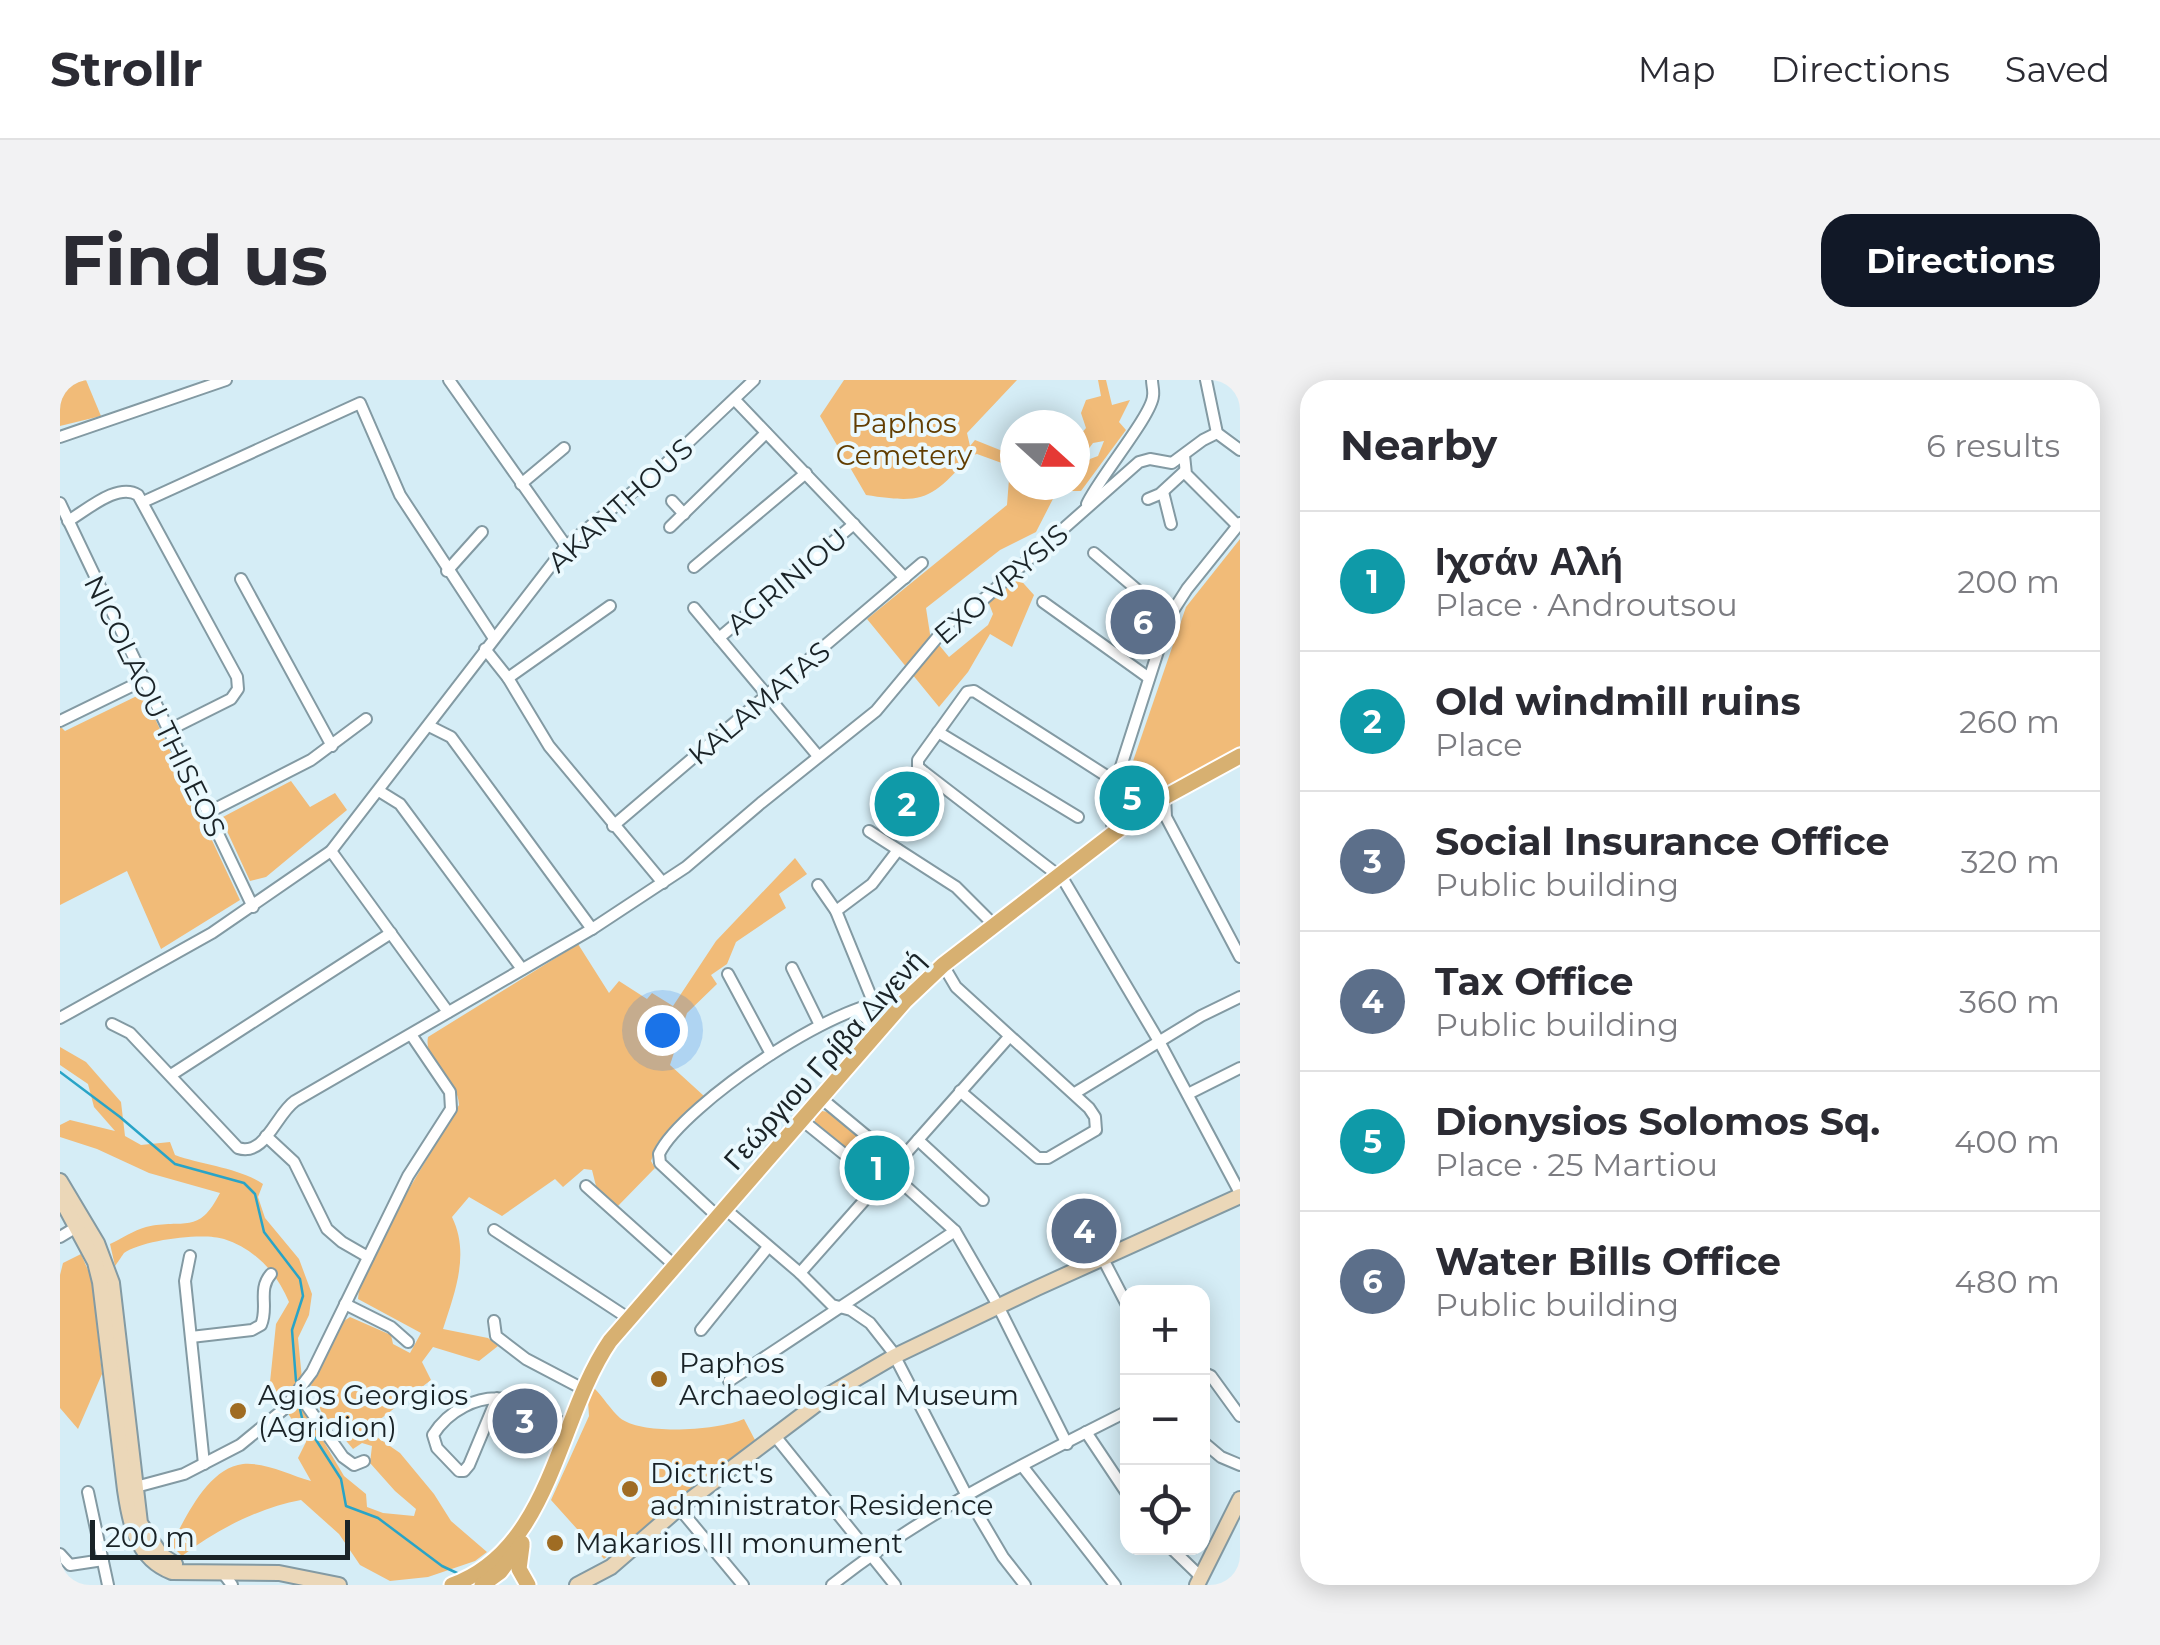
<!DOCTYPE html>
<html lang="en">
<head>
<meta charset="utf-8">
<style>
  :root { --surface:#fff; --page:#f2f2f3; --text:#2b2b33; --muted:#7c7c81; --line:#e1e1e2; --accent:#111827 }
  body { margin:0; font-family:Montserrat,sans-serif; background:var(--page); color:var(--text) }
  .controls { position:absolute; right:30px; bottom:30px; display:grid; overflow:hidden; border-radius:20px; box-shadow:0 5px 25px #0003 }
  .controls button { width:90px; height:90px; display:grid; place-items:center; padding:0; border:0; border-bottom:2px solid var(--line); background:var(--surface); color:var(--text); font:50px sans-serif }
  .compass { position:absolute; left:940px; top:30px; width:90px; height:90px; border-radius:50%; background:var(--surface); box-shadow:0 5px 25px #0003; rotate:111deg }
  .scale { position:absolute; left:30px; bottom:25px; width:260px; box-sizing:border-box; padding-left:10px; border:5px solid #1a2327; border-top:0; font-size:28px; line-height:35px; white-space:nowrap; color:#1a2327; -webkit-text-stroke:8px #eaf9fe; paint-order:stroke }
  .you { position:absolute; left:602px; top:650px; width:35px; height:35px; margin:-25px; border:8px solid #fff; border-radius:50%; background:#1a73e8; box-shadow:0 0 0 15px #1a73e833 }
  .badge { display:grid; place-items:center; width:65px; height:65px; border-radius:50%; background:var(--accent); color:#fff; font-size:32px; font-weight:700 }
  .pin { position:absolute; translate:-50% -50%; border:5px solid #fff; box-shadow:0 2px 10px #0006 }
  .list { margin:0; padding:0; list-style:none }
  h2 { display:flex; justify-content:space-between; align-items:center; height:130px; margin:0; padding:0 40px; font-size:42px }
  h2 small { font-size:32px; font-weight:400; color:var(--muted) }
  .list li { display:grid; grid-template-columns:65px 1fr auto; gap:30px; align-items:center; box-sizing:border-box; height:140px; padding:0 40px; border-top:2px solid var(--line) }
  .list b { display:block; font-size:38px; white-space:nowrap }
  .list p { margin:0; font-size:32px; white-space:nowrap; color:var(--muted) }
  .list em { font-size:32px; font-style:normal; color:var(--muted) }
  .icon { flex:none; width:55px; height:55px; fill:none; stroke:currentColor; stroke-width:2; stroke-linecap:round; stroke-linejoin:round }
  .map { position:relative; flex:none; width:1180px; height:1205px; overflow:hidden; border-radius:30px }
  header { display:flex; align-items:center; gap:60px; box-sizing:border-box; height:140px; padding:0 50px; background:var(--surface); border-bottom:2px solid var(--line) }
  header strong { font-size:48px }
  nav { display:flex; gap:55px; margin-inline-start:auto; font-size:35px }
  .intro { display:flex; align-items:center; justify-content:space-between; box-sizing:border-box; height:240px; padding:0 60px }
  h1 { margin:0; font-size:70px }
  .button { padding:25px 45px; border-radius:30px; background:var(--accent); color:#fff; font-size:35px; font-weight:700 }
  main { display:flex; gap:60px; padding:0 60px }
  aside { flex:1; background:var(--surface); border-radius:30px; box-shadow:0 5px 25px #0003 }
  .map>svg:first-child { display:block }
  .green { fill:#f1bb78 }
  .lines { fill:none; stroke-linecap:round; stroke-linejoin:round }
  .stream { stroke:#29a4c7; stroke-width:2.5 }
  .street-casing { stroke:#839aa3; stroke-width:14 }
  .secondary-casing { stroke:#839aa3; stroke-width:18 }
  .primary-casing { stroke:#fff; stroke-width:19 }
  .street { stroke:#fff; stroke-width:10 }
  .secondary { stroke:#ebd7b8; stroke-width:14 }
  .primary { stroke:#d7b071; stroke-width:15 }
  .poi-dot { fill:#9f6c23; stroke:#eaf9fe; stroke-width:4 }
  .labels { text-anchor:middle; stroke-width:8; stroke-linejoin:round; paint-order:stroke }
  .park-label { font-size:28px; fill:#623d00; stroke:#eaf9fe }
  .street-label { font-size:28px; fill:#1a2327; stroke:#eaf9fe }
  .poi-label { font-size:28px; fill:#1a2327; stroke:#eaf9fe; text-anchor:start }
</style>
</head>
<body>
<header>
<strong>Strollr</strong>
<nav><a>Map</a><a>Directions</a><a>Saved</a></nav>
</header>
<div class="intro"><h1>Find us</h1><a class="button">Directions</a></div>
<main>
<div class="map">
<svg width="1180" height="1205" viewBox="0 0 1180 1205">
  <rect width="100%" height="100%" fill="#d5edf6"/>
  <g class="green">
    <polygon points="0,0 26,0 41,36 0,46"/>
    <path d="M784,0H957L907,53L910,66L915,60L955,76V105L1012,106L1030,79L1038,76L1044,61L1033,63L1024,75L1015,76V61L1026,48L1021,33L1026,20L1041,16L1038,0H1046L1052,25L1070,20L1059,42L1066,50L1021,111H997L976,152L940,170L866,228L870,254L889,277L928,245L933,234L928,221L956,195L974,215L952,267L930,254L908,292L879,327L807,239L947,125L950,86L917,74L910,76C871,120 864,124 806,115L760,36Z"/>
    <polygon points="1180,159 1180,366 1097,412 1082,401 1072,384 1126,227"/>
    <polygon points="83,313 180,520 101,569 67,491 0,525 0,346 5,351"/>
    <polygon points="231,401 250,427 275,413 287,430 206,497 190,501 161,438"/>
    <path d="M735,478L747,494L719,514L726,528L676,562L667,584L651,595L657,604L627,633L610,685L644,716L598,762L591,781L595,788L557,827L536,806L532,790L524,789L503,807L495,799L442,836L409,817L392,837C410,874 395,912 383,949L428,958L438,966L419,981L373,967L362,982L371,1000L314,1044V1055L340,1073L374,1114L391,1141L427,1172L415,1181L368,1197L330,1201L300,1185L279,1154L241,1120C198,1128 156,1150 122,1176L111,1165C126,1137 148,1088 183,1084C205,1082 230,1095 251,1101L238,1078L246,1062L229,1035V1013L219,1017L209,1012L216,944L229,922C217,893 195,869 164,859C143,852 82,860 64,873C64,873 56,885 55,886L50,864C61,859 74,850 86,847C125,838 138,856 160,813L89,793L37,769L0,757V745L10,740L55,751L34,727L28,704L0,685V667L26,682L61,722L65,756L81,765L110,762L115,775C142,785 180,788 203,804L198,817L205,838L239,879L252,914L249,935L238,958L245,1030L284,1096L306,1114L307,1127L323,1133L354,1136L356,1129L335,1111L310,1083L312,1066L302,1063L293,1069L261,1031L251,1005L284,941L290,937L331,955L333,964L350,973L361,953L298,919L299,910L343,819L399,725C399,699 363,683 368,657L518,564L549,613L559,601L587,619L592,613L613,626L656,561Z"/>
    <polygon points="762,731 768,732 828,780 828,786 821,795 815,795 755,746 755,736"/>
    <polygon points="21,874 32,899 42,994 18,1049 0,1028 0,895 3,883"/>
    <path d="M534,1008C543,1017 551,1030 560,1038C582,1056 659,1050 684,1039L695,1060L544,1179L491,1120L529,1036L528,1021Z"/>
  </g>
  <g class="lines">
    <g class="stream">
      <polyline points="0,692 60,737 115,784 184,803 195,814 204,852 240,899 243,916 232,950 236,1001"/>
      <polyline points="240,1029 242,1038 281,1099 286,1126 318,1138 382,1186 397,1193"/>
    </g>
    <defs>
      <g id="street">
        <polyline points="389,0 506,166"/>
        <polyline points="1146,0 1157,53 1180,70"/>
        <polyline points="675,20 845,198"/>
        <polyline points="0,57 166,0"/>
        <polyline points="1124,75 1126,94 1178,146"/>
        <polyline points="461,104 504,68"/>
        <polyline points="1103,112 1111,144"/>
        <polyline points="1088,119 1100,114 1125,91"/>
        <polyline points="612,121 624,134"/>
        <polyline points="83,122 300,23 340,115 433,257"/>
        <polyline points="0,123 193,527"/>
        <path d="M1027,124C1039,98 1092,35 1093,16C1094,11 1092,5 1092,0"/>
        <path d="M8,141C27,130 58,102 78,115L177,297L178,309L171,319L107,351"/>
        <polyline points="610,147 706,53"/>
        <polyline points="1034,173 1109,237"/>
        <polyline points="634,187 746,93"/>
        <polyline points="387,191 422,152"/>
        <polyline points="181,199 272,366"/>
        <polyline points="983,222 1089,298"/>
        <polyline points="634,228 758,376"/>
        <polyline points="659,258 794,144"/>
        <polyline points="425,269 448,298 489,366 603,503"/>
        <polyline points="448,298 550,226"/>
        <polyline points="0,341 82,301"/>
        <polyline points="369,346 391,357 532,549"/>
        <polyline points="878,352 1018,437"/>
        <polyline points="1056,402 914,311 907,312 858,380 858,387 864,392 1003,499 1100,663 1180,813"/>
        <polyline points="319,411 340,424 462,589"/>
        <polyline points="1105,417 1106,437 1180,577"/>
        <polyline points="1051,420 1065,434 1079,434"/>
        <polyline points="147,433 251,380 306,339"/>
        <polyline points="553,446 862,183"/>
        <polyline points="809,451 896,507 933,544"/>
        <polyline points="1054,453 1049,431 1056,402 1109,237 1127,209 1180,143"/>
        <polyline points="271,471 388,632"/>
        <polyline points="758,505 776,531 814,624"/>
        <polyline points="776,531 812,504 838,470"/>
        <polyline points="883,585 896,607 1029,728 1035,737 1036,750 988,778 978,778 900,711"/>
        <polyline points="732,588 760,645"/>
        <polyline points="668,594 711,674"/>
        <polyline points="797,631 807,639 815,656"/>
        <polyline points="0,638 152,553 271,471 506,166 596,93 694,0"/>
        <path d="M52,644L70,653L178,768C205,777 216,734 235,721L532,549L626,487L701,423L816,331L891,241L917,225L1079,82L1090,79L1112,83L1143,60L1157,53"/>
        <polyline points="111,695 331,553"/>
        <polyline points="1015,713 1141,636 1180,617"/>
        <polyline points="1128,714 1180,688"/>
        <polyline points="762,719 838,782"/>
        <polyline points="742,740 820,803"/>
        <polyline points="206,756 234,782 267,849 282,862 308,877"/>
        <polyline points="858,760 923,820"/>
        <polyline points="831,793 895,851 936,922 1007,1064"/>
        <polyline points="526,806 613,884"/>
        <polyline points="664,828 740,893 772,925 791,930 810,943 832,971 907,1116 943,1177 965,1205"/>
        <path d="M657,836L600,783L599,774C621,726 791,609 845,621"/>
        <polyline points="434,850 568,938"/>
        <polyline points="0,857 20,845"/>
        <polyline points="130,876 125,901 144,1084"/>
        <polyline points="1042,877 1068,927"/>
        <polyline points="740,893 949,657"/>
        <polyline points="285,924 331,947 348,962"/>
        <polyline points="434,941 436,956 466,979 525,1010"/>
        <polyline points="641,950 708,867"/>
        <path d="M131,957L192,950L201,945C209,927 197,910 211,894"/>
        <polyline points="1142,992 1151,996 1180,1036"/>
        <polyline points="669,1001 895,851"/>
        <polyline points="238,1013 283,1077 294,1085 304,1081"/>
        <path d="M437,1018L409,1085L404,1091H399L377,1068L373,1055C388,1031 417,1015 445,1019L510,1046"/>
        <polyline points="1026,1052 1068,1115"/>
        <polyline points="715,1056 835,1205"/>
        <polyline points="1142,1061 1161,1077 1180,1085"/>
        <polyline points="963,1087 1055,1205"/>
        <polyline points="72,1108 124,1094 180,1065 224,1029 252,992 348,796 391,729 390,712 352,656"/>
        <polyline points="28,1112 48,1205"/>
        <polyline points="619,1128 683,1205"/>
        <polyline points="1111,1168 1141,1197"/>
        <polyline points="0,1174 10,1185 43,1180"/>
        <polyline points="163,1193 172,1205"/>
        <path d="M772,1205C861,1134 967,1082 1068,1031"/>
      </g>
      <g id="secondary">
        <polyline points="0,801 37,863 52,903 80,1143 101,1175 115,1184"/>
        <path d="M0,817L35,882L40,902L65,1110C70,1144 76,1178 112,1192L219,1193L279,1205"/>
        <polyline points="517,1205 551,1187 619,1128 770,1014 835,976 977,908 1180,816"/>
        <polyline points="1137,1205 1180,1119"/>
      </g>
      <g id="primary">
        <polyline points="462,1166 459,1189 468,1205"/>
        <path d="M392,1205C492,1169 497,1038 550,961L845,621L883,585L1054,453L1105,417L1180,376"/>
        <polyline points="422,1205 440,1192 462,1163"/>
      </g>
    </defs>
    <use href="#street" class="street-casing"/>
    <use href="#secondary" class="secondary-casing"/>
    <use href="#primary" class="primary-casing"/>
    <use href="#street" class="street"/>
    <use href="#secondary" class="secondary"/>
    <use href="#primary" class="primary"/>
  </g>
  <g class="poi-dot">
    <circle cx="599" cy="999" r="10"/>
    <circle cx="178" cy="1031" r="10"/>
    <circle cx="570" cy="1109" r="10"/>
    <circle cx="495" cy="1163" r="10"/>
  </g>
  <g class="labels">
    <g class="park-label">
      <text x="844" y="53">Paphos<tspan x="844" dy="32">Cemetery</tspan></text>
    </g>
    <g class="street-label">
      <text transform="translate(560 125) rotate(-42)" y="10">AKANTHOUS</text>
      <text transform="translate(727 201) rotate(-40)" y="10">AGRINIOU</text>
      <text transform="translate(941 204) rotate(-41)" y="10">EXO VRYSIS</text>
      <text transform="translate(699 323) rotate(-40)" y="10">KALAMATAS</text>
      <text transform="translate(95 326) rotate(64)" y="10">NICOLAOU THISEOS</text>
      <text transform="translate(764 680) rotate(-48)" y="10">Γεώργιου Γρίβα Διγενή</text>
    </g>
    <g class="poi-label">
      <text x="619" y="993">Paphos<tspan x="619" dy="32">Archaeological Museum</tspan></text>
      <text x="198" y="1025">Agios Georgios<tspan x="198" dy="32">(Agridion)</tspan></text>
      <text x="590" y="1103">Dictrict's<tspan x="590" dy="32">administrator Residence</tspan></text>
      <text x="515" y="1173">Makarios III monument</text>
    </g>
  </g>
</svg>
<div class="controls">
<button>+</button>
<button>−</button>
<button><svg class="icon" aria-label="locate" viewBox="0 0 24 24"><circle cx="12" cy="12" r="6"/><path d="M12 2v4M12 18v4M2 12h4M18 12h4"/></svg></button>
</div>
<svg class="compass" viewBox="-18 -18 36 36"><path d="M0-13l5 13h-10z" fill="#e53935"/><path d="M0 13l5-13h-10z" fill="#7c7c81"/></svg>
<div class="scale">200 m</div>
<div class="you"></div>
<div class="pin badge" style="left:817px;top:788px;background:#0f9aa8">1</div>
<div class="pin badge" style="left:847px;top:424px;background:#0f9aa8">2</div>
<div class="pin badge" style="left:465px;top:1041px;background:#5c6f8a">3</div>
<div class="pin badge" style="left:1024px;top:851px;background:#5c6f8a">4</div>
<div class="pin badge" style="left:1072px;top:418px;background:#0f9aa8">5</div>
<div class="pin badge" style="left:1083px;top:242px;background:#5c6f8a">6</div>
</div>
<aside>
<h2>Nearby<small>6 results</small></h2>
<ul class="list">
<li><span class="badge" style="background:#0f9aa8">1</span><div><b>Ιχσάν Αλή</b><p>Place · Androutsou</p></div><em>200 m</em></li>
<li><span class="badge" style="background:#0f9aa8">2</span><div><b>Old windmill ruins</b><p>Place</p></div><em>260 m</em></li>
<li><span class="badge" style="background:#5c6f8a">3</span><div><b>Social Insurance Office</b><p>Public building</p></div><em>320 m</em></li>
<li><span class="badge" style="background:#5c6f8a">4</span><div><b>Tax Office</b><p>Public building</p></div><em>360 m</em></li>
<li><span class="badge" style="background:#0f9aa8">5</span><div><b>Dionysios Solomos Sq.</b><p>Place · 25 Martiou</p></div><em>400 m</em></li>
<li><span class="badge" style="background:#5c6f8a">6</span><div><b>Water Bills Office</b><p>Public building</p></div><em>480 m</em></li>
</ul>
</aside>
</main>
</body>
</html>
